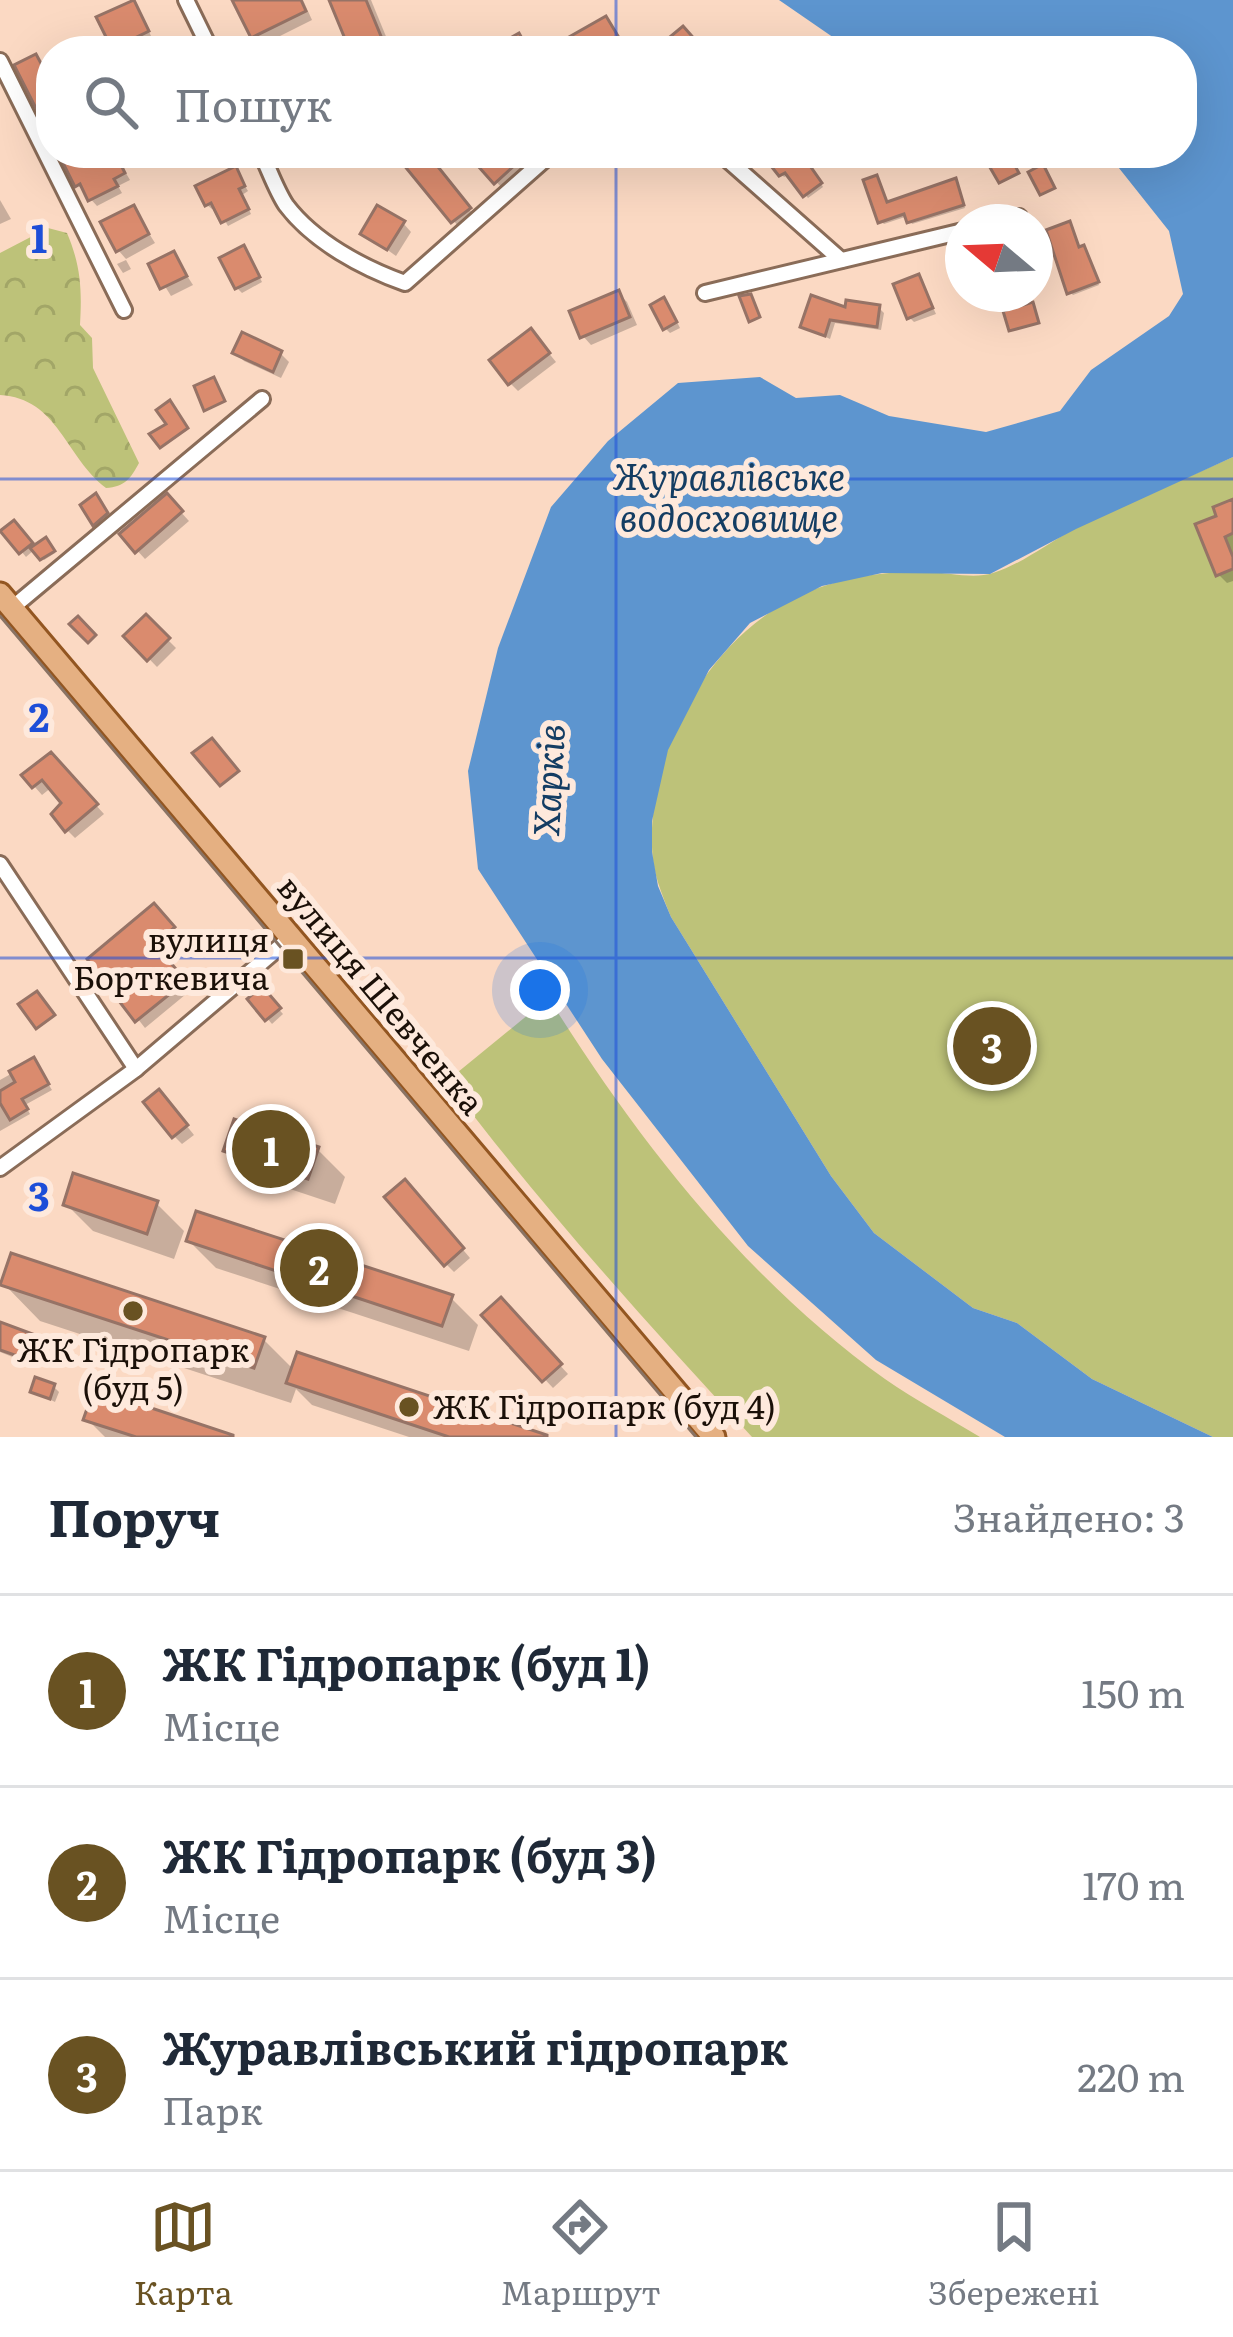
<!DOCTYPE html>
<html lang="uk">
<head>
<meta charset="utf-8">
<style>
  :root { --surface:#fff; --page:#f6f6f7; --text:#1f2937; --muted:#747a83; --line:#e0e1e3; --accent:#695222 }
  body { margin:0; font-family:Literata,serif; background:var(--page); color:var(--text) }
  .compass { position:absolute; left:945px; top:204px; width:108px; height:108px; border-radius:50%; background:var(--surface); box-shadow:0 12px 48px #0002; rotate:289deg }
  .you { position:absolute; left:540px; top:990px; width:42px; height:42px; margin:-30px; border:9px solid #fff; border-radius:50%; background:#1a73e8; box-shadow:0 0 0 18px #1a73e833 }
  .badge { display:grid; place-items:center; width:78px; height:78px; border-radius:50%; background:var(--accent); color:#fff; font-size:39px; font-weight:700 }
  .pin { position:absolute; translate:-50% -50%; border:6px solid #fff; box-shadow:0 3px 12px #0006 }
  .list { margin:0; padding:0; list-style:none }
  h2 { display:flex; justify-content:space-between; align-items:center; height:156px; margin:0; padding:0 48px; font-size:51px }
  h2 small { font-size:39px; font-weight:400; color:var(--muted) }
  .list li { display:grid; grid-template-columns:78px 1fr auto; gap:36px; align-items:center; box-sizing:border-box; height:192px; padding:0 48px; border-top:3px solid var(--line) }
  .list b { display:block; font-size:45px; white-space:nowrap }
  .list p { margin:0; font-size:39px; white-space:nowrap; color:var(--muted) }
  .list em { font-size:39px; font-style:normal; color:var(--muted) }
  .icon { flex:none; width:66px; height:66px; fill:none; stroke:currentColor; stroke-width:2; stroke-linecap:round; stroke-linejoin:round }
  .map { position:relative; flex:none; width:1233px; height:1437px; overflow:hidden }
  .search { position:absolute; background:var(--surface); box-shadow:0 12px 48px #0002; left:36px; right:36px; top:36px; height:132px; display:flex; align-items:center; gap:30px; box-sizing:border-box; padding:0 42px; border-radius:48px; color:var(--muted); font-size:45px }
  .sheet { height:732px; background:var(--surface) }
  nav { display:flex; justify-content:space-around; align-items:center; box-sizing:border-box; height:168px; border-top:3px solid var(--line); background:var(--surface); font-size:33px; color:var(--muted) }
  nav a { display:grid; justify-items:center; gap:6px }
  nav .on { color:var(--accent) }
  .map>svg:first-child { display:block }
  .green { fill:#bdc279 }
  .forest { fill:url(#forest-crowns) }
  .water { fill:#5d95cf }
  .shadow { fill:#0003 }
  .building { fill:#da8b6e; stroke:#967366; stroke-width:3 }
  .lines { fill:none; stroke-linecap:round; stroke-linejoin:round }
  .street-casing { stroke:#8a6c58; stroke-width:20 }
  .primary-casing { stroke:#935621; stroke-width:27 }
  .street { stroke:#fff; stroke-width:14 }
  .primary { stroke:#e5b082; stroke-width:21 }
  .tram { stroke:#897364; stroke-width:3 }
  .grid { fill:none; stroke:#1d4ed8; stroke-width:3; stroke-opacity:0.55 }
  .poi-dot { fill:#695222; stroke:#fee9dc; stroke-width:4.5 }
  .labels { text-anchor:middle; stroke-width:12; stroke-linejoin:round; paint-order:stroke }
  .poi-label { font-size:33px; fill:#1b1008; stroke:#fee9dc; text-anchor:end }
  .street-label { font-size:33px; fill:#1b1008; stroke:#fee9dc }
  .water-label { font-size:36px; font-style:italic; fill:#143d63; stroke:#fee9dc }
  .grid-label { font-size:39px; text-anchor:middle; font-weight:bold; fill:#1d4ed8; stroke:#fee9dc; stroke-width:12; stroke-linejoin:round; paint-order:stroke }
</style>
</head>
<body>
<div class="map">
<svg width="1233" height="1437" viewBox="0 0 1233 1437">
  <defs>
    <pattern id="forest-crowns" width="20" height="18" patternUnits="userSpaceOnUse" patternTransform="scale(3)"><rect width="20" height="18" fill="#bdc279"/><path d="M2 6a3 3 0 1 1 6 0M12 15a3 3 0 1 1 6 0" fill="none" stroke="#a2a667"/></pattern>
  </defs>
  <rect width="100%" height="100%" fill="#fbd9c3"/>
  <g class="green">
    <path d="M1233,457V1437H1213L1092,1379L1017,1323L973,1308L874,1233L831,1176L671,917C662,894 652,872 652,847C648,741 718,621 821,587C855,575 894,571 930,572C949,573 975,579 993,573C1022,564 1048,543 1074,529C1126,503 1180,481 1233,457Z"/>
    <path d="M555,1008C642,1146 751,1284 885,1379C915,1400 949,1418 980,1437H752C646,1322 541,1206 447,1081L529,1014Z"/>
  </g>
  <path class="forest" d="M48,228L67,233C81,266 82,290 80,325L92,338L93,368L139,463C131,478 125,487 106,488C66,458 58,398 0,395V253Z"/>
  <polygon class="water" points="779,0 1233,0 1233,457 1076,529 990,574 882,573 822,586 750,623 709,670 668,750 652,821 652,852 658,886 671,917 831,1176 874,1233 973,1308 1017,1323 1092,1379 1213,1437 1005,1437 876,1360 748,1246 602,1059 478,869 468,771 498,648 551,507 608,441 678,383 760,377 796,398 840,395 889,416 986,432 1060,411 1091,370 1169,316 1183,294 1169,231 1107,153 1182,153 1182,51 853,51"/>
  <g class="shadow">
    <polygon points="236,0 303,0 312,20 262,45"/>
    <polygon points="332,0 371,0 392,51 353,51"/>
    <polygon points="138,8 151,36 118,51 114,47"/>
    <polygon points="62,153 114,153 130,180 118,186 122,193 97,206 78,185"/>
    <polygon points="198,153 218,153 219,154 205,162"/>
    <polygon points="398,153 424,153 473,214 458,226"/>
    <polygon points="495,153 538,153 501,187 482,166"/>
    <polygon points="788,153 803,153 823,187 808,198 789,174 784,177 772,162"/>
    <polygon points="235,170 248,191 242,195 251,214 228,226 217,207 212,209 207,205"/>
    <polygon points="955,181 965,208 912,224 908,216 884,224 881,221 887,205"/>
    <polygon points="0,200 11,219 0,224"/>
    <polygon points="133,208 155,243 126,259 118,250"/>
    <polygon points="403,223 411,232 396,256 364,233"/>
    <polygon points="1086,251 1099,285 1073,295 1070,292"/>
    <polygon points="173,254 193,285 171,296 152,265"/>
    <polygon points="248,254 262,282 242,293 237,288"/>
    <polygon points="126,260 131,269 123,273 117,264"/>
    <polygon points="919,277 936,314 914,322 909,317"/>
    <polygon points="618,293 627,302 637,325 591,345 583,336"/>
    <polygon points="669,306 680,328 670,333 665,328"/>
    <polygon points="879,308 884,313 881,330 835,323 830,339 803,326 847,311"/>
    <polygon points="539,341 556,362 518,391 510,383"/>
    <polygon points="236,353 280,353 289,362 281,378 244,361"/>
    <polygon points="167,497 189,521 145,559 123,535"/>
    <polygon points="1233,502 1233,581 1227,583 1219,575 1220,517"/>
    <polygon points="19,529 35,548 46,541 55,553 44,560 35,549 26,557 5,531"/>
    <polygon points="146,618 176,648 157,667 127,636"/>
    <polygon points="51,756 104,814 75,838 67,830 65,803 52,787 42,795 34,786"/>
    <polygon points="162,914 180,937 160,953 191,990 145,1028 91,959"/>
    <polygon points="262,990 283,1014 272,1024 251,999"/>
    <polygon points="34,1061 52,1090 25,1105 30,1114 0,1131 0,1080"/>
    <polygon points="167,1101 194,1135 182,1144 174,1136"/>
    <polygon points="227,1150 318,1150 345,1177 335,1204 254,1177"/>
    <polygon points="413,1191 470,1258 454,1272 446,1264"/>
    <polygon points="66,1204 157,1204 184,1231 174,1259 93,1231"/>
    <polygon points="189,1241 451,1298 478,1325 469,1351 216,1268"/>
    <polygon points="4,1284 263,1339 294,1370 545,1437 409,1437 312,1405 296,1389 291,1403 40,1321"/>
    <polygon points="501,1301 568,1374 553,1388 485,1315"/>
    <polygon points="0,1325 33,1337 42,1346 35,1366 0,1352"/>
    <polygon points="54,1387 59,1392 55,1402 33,1391"/>
    <polygon points="87,1419 230,1437 105,1437"/>
  </g>
  <g class="building">
    <polygon points="134,0 149,31 112,49 96,17"/>
    <polygon points="232,0 301,0 306,11 251,38"/>
    <polygon points="329,0 366,0 383,41 350,51"/>
    <polygon points="606,16 627,51 578,51 569,37"/>
    <polygon points="683,26 705,51 653,51"/>
    <polygon points="519,33 529,51 506,51 501,43"/>
    <polygon points="36,54 51,82 51,138 14,65"/>
    <polygon points="58,153 115,153 125,173 114,179 118,186 88,201 80,184 75,187"/>
    <polygon points="394,153 427,153 471,208 451,223"/>
    <polygon points="491,153 528,153 494,184 477,165"/>
    <polygon points="782,153 816,153 806,160 822,183 803,197 785,173 779,176 767,161"/>
    <polygon points="1008,153 1019,173 999,183 988,164"/>
    <polygon points="1043,164 1055,188 1040,195 1028,172"/>
    <polygon points="236,166 245,186 239,189 249,209 221,223 211,203 205,206 195,186"/>
    <polygon points="877,175 887,202 956,178 964,205 907,223 904,214 878,223 863,180"/>
    <polygon points="134,205 149,234 116,252 100,222"/>
    <polygon points="377,205 405,221 387,250 360,234"/>
    <polygon points="1070,221 1079,247 1084,245 1099,282 1067,294 1046,230"/>
    <polygon points="244,245 260,277 235,289 219,258"/>
    <polygon points="174,251 187,276 160,289 148,264"/>
    <polygon points="919,274 933,308 907,319 893,284"/>
    <polygon points="619,290 630,317 580,338 569,311"/>
    <polygon points="751,294 760,317 749,322 739,296"/>
    <polygon points="811,295 845,307 846,300 880,305 877,327 830,320 825,336 800,327"/>
    <polygon points="664,297 677,322 663,330 650,305"/>
    <polygon points="1033,302 1039,323 1009,331 1003,311"/>
    <polygon points="531,328 550,353 508,385 489,360"/>
    <polygon points="242,332 282,351 273,372 232,353"/>
    <polygon points="214,377 225,401 204,411 194,386"/>
    <polygon points="170,400 188,428 160,448 149,434 166,424 156,410"/>
    <polygon points="96,493 108,513 93,526 80,505"/>
    <polygon points="167,493 183,511 135,553 119,534"/>
    <polygon points="1233,499 1233,533 1225,537 1233,557 1233,569 1216,576 1195,524 1216,516 1213,507"/>
    <polygon points="14,520 33,543 19,554 0,531"/>
    <polygon points="46,537 55,551 40,560 30,548"/>
    <polygon points="146,614 170,638 147,661 123,636"/>
    <polygon points="78,616 96,635 88,643 69,624"/>
    <polygon points="212,738 239,771 220,786 192,753"/>
    <polygon points="51,752 98,804 65,832 51,814 61,803 42,780 32,788 21,775"/>
    <polygon points="154,903 175,927 155,944 186,981 135,1022 87,959"/>
    <polygon points="262,986 281,1008 265,1021 247,999"/>
    <polygon points="37,991 55,1015 36,1029 18,1004"/>
    <polygon points="34,1057 49,1084 22,1099 28,1109 10,1120 0,1103 0,1091 15,1082 9,1071"/>
    <polygon points="159,1089 188,1125 172,1138 143,1102"/>
    <polygon points="234,1119 319,1147 308,1179 223,1151"/>
    <polygon points="73,1173 158,1201 147,1234 63,1205"/>
    <polygon points="405,1179 464,1248 444,1266 384,1197"/>
    <polygon points="196,1211 453,1295 442,1326 186,1241"/>
    <polygon points="11,1253 265,1337 254,1368 0,1285"/>
    <polygon points="501,1297 562,1364 542,1382 481,1315"/>
    <polygon points="0,1322 35,1335 26,1359 0,1350"/>
    <polygon points="297,1352 547,1435 547,1437 449,1437 286,1383"/>
    <polygon points="35,1377 55,1384 50,1399 30,1392"/>
    <polygon points="94,1389 233,1435 233,1437 136,1437 83,1420"/>
  </g>
  <g class="lines">
    <defs>
      <g id="street">
        <polyline points="186,0 211,51"/>
        <polyline points="0,61 124,310"/>
        <path d="M261,153C269,169 276,190 286,205C314,242 363,268 405,283L552,153"/>
        <polyline points="720,153 841,260"/>
        <polyline points="1000,222 1019,217"/>
        <polyline points="705,293 963,231"/>
        <polyline points="12,608 262,399"/>
        <polyline points="0,864 136,1069"/>
        <polyline points="0,1168 136,1069 289,939"/>
      </g>
      <polyline id="primary" points="0,594 714,1437"/>
    </defs>
    <use href="#street" class="street-casing"/>
    <use href="#primary" class="primary-casing"/>
    <use href="#street" class="street"/>
    <use href="#primary" class="primary"/>
    <polyline class="tram" points="0,616 696,1437"/>
  </g>
  <path class="grid" d="M616,0V51M616,153V1437M0,479H1233M0,958H1233"/>
  <g class="poi-dot">
    <rect x="281" y="947" width="24" height="24" rx="6"/>
    <circle cx="133" cy="1311" r="12"/>
    <circle cx="409" cy="1407" r="12"/>
  </g>
  <g class="labels">
    <g class="poi-label">
      <text x="269" y="952">вулиця<tspan x="269" dy="38">Борткевича</tspan></text>
      <text x="133" y="1362" text-anchor="middle">ЖК Гідропарк<tspan x="133" dy="38">(буд 5)</tspan></text>
      <text x="433" y="1419" text-anchor="start">ЖК Гідропарк (буд 4)</text>
    </g>
    <g class="street-label">
      <text transform="translate(381 995) rotate(50)" y="12">вулиця Шевченка</text>
    </g>
    <g class="water-label">
      <text x="729" y="490">Журавлівське<tspan x="729" dy="41">водосховище</tspan></text>
      <text transform="translate(549 780) rotate(-87)" y="13">Харків</text>
    </g>
  </g>
  <g class="grid-label">
    <text x="39" y="253">1</text>
    <text x="39" y="732">2</text>
    <text x="39" y="1211">3</text>
  </g>
</svg>
<svg class="compass" viewBox="-18 -18 36 36"><path d="M0-13l5 13h-10z" fill="#e53935"/><path d="M0 13l5-13h-10z" fill="#747a83"/></svg>
<div class="you"></div>
<div class="pin badge" style="left:271px;top:1149px">1</div>
<div class="pin badge" style="left:319px;top:1268px">2</div>
<div class="pin badge" style="left:992px;top:1046px">3</div>
<div class="search"><svg class="icon" aria-label="search" viewBox="0 0 24 24"><circle cx="10" cy="10" r="6"/><path d="M15 15l6 6"/></svg>Пошук</div>
</div>
<section class="sheet">
<h2>Поруч<small>Знайдено: 3</small></h2>
<ul class="list">
<li><span class="badge">1</span><div><b>ЖК Гідропарк (буд 1)</b><p>Місце</p></div><em>150 m</em></li>
<li><span class="badge">2</span><div><b>ЖК Гідропарк (буд 3)</b><p>Місце</p></div><em>170 m</em></li>
<li><span class="badge">3</span><div><b>Журавлівський гідропарк</b><p>Парк</p></div><em>220 m</em></li>
</ul>
</section>
<nav>
<a class="on"><svg class="icon" aria-label="map" viewBox="0 0 24 24"><path d="M3 6l6-2 6 2 6-2v14l-6 2-6-2-6 2zM9 4v14M15 6v14"/></svg>Карта</a>
<a><svg class="icon" aria-label="directions" viewBox="0 0 24 24"><path d="M12 3l9 9-9 9-9-9zM9 14v-3h6M13 9l2 2-2 2"/></svg>Маршрут</a>
<a><svg class="icon" aria-label="saved" viewBox="0 0 24 24"><path d="M7 4h10v16l-5-4-5 4z"/></svg>Збережені</a>
</nav>
</body>
</html>
